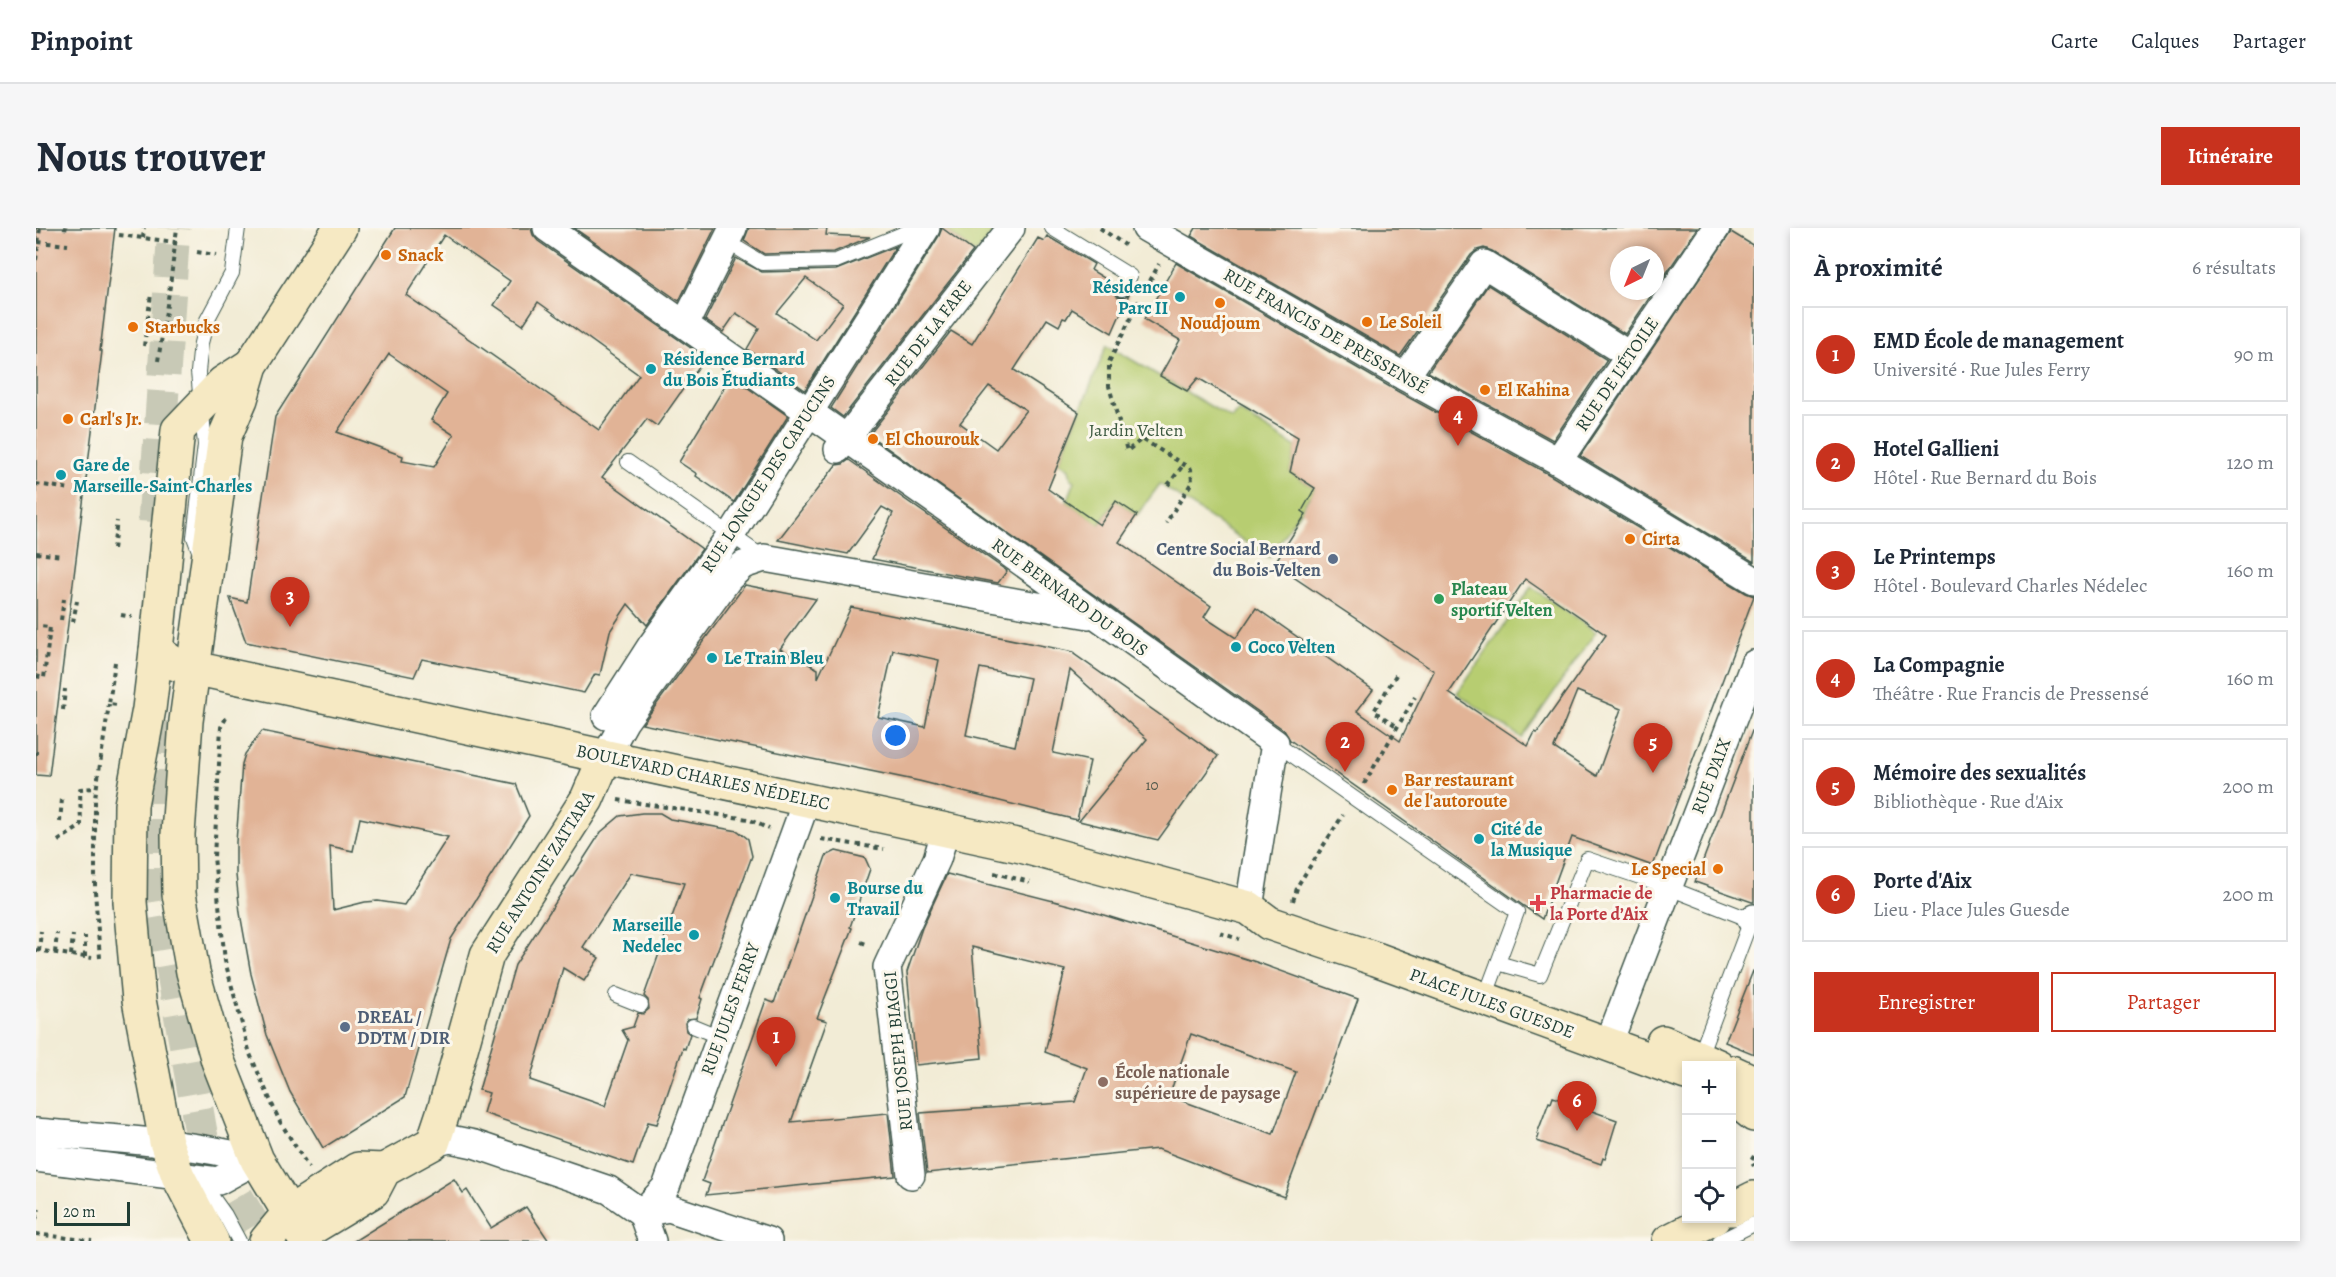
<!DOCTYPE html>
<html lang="fr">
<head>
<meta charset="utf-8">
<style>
  :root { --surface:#fff; --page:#f6f6f7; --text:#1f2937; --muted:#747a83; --line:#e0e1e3; --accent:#c8321e }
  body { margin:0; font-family:Alegreya,serif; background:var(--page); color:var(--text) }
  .controls { position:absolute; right:18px; bottom:18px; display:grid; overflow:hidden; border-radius:0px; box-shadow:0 3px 9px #0003 }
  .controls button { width:54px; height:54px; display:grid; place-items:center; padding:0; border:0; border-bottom:2px solid var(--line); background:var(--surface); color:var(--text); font:30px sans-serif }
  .compass { position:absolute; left:1574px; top:18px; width:54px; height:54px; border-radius:50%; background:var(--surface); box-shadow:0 3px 9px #0003; rotate:223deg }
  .scale { position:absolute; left:18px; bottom:15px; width:76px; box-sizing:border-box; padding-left:6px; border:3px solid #1f3d34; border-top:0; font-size:16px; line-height:21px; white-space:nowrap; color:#1f3d34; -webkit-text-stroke:4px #fbf7ec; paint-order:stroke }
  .you { position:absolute; left:860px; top:508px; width:21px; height:21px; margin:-15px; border:4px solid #fff; border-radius:50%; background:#1a73e8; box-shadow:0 0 0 9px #1a73e833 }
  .badge { display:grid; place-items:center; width:39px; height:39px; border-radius:50%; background:var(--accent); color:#fff; font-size:20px; font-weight:700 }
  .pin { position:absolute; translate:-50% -50px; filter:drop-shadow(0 2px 3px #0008) }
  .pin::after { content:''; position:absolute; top:32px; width:21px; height:18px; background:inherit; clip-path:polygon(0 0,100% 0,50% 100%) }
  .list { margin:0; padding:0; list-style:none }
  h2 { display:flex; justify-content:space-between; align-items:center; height:78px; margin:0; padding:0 24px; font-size:26px }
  h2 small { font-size:20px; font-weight:400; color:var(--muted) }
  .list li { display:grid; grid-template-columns:39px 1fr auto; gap:18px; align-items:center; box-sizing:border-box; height:96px; margin:0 12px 12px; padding:0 12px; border:2px solid var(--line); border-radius:0px }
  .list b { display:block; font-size:22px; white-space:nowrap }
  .list p { margin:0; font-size:20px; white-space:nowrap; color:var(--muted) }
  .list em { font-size:20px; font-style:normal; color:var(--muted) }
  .actions { display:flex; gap:12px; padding:18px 24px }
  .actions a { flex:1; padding:14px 0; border:2px solid var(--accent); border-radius:0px; text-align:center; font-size:21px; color:var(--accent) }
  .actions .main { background:var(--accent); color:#fff }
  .icon { flex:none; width:33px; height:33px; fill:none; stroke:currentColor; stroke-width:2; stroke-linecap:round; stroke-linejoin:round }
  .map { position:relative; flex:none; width:1718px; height:1013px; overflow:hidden; border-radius:0px }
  header { display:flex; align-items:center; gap:36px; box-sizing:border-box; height:84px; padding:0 30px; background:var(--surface); border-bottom:2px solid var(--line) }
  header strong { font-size:28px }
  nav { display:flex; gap:33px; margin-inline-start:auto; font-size:21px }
  .intro { display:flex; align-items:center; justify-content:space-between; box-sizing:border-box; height:144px; padding:0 36px }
  h1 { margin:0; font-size:42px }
  .button { padding:15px 27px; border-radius:0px; background:var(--accent); color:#fff; font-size:21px; font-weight:700 }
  main { display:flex; gap:36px; padding:0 36px }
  aside { flex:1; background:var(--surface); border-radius:0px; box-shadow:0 3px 9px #0003 }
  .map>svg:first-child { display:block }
  .green { fill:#b7cd71; stroke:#6b8552; stroke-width:1.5 }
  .building { fill:#e1b396; fill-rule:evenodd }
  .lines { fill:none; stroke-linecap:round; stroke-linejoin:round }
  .secondary-tunnel { stroke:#c8c9b6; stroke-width:33; stroke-dasharray:33 16; stroke-linecap:butt }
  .lane-casing { stroke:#3f574c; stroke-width:16 }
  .street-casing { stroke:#3f574c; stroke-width:30 }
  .secondary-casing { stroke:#3f574c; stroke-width:36 }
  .path { stroke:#3f574c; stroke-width:4; stroke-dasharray:4.5 4.5; stroke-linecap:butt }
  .lane { stroke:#fff; stroke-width:14 }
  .street { stroke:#fff; stroke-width:27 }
  .secondary { stroke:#f6e9c3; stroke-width:33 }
  .food-dot { fill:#e8710a; stroke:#fbf7ec; stroke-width:2 }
  .culture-dot { fill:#0f9aa8; stroke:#fbf7ec; stroke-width:2 }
  .service-dot { fill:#5c6f8a; stroke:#fbf7ec; stroke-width:2 }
  .leisure-dot { fill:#2e9e5b; stroke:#fbf7ec; stroke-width:2 }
  .health-dot { fill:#e0444e; stroke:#fbf7ec; stroke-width:2 }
  .education-dot { fill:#8d6e63; stroke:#fbf7ec; stroke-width:2 }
  .labels { text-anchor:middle; stroke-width:6; stroke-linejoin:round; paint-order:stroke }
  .number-label { font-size:15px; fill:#505a4c }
  .food-label { font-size:18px; font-weight:bold; fill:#c56008; stroke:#fbf7ec; text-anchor:start }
  .culture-label { font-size:18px; font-weight:bold; fill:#0d838f; stroke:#fbf7ec; text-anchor:start }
  .street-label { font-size:18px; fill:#1f3d34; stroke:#fbf7ec }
  .park-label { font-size:18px; fill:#3d5a40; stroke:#fbf7ec }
  .service-label { font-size:18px; font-weight:bold; fill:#4e5e75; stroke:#fbf7ec; text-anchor:end }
  .leisure-label { font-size:18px; font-weight:bold; fill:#27864d; stroke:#fbf7ec; text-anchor:start }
  .health-label { font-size:18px; font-weight:bold; fill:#be3a42; stroke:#fbf7ec; text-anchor:start }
  .education-label { font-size:18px; font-weight:bold; fill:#785e54; stroke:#fbf7ec; text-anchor:start }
</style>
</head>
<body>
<header>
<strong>Pinpoint</strong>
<nav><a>Carte</a><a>Calques</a><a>Partager</a></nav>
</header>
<div class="intro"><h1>Nous trouver</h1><a class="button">Itinéraire</a></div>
<main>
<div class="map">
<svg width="1718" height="1013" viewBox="0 0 1718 1013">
  <rect width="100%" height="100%" fill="#fbf7ec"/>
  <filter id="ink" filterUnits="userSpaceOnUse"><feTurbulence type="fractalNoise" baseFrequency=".0167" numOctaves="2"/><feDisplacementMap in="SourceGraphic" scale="12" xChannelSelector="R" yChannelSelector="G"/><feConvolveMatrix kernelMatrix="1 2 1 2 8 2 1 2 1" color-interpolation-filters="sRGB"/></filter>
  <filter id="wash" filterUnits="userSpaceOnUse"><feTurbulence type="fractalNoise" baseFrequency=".008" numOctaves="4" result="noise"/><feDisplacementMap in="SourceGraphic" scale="24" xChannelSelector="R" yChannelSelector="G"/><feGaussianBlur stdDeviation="1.35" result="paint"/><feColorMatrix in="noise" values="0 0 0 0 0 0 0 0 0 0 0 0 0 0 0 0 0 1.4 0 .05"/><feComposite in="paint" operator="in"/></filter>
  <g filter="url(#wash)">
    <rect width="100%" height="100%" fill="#f2ecd6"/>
    <g class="green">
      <polygon points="908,0 960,0 940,26"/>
      <polygon points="1071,117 1196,191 1203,183 1260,219 1254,244 1279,260 1233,330 1124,256 1101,287 1080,273 1063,297 1031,274 1039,253 1035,251 1033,241 1023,234"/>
      <polygon points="1495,359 1560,404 1486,510 1421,465"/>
    </g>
    <g id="blocks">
      <g class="building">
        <polygon points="0,0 79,0 64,123 66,123 13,548 0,547"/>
        <path d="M359,0H495L497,7L502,13L669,130L621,198L611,191L566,249L666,321L611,397L592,376L574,403L564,447L559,446L548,465L386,431L378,449L210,414L194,370L211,374L239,189ZM408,7L474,53L458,77L487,97L502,74L603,147L563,202L370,67ZM353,126L411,166L395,192L418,207L398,239L366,233L367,228L301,204Z"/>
        <polygon points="538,0 679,0 643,73"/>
        <polygon points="713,0 791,0 790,7 834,9 798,24 728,26 708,13"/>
        <polygon points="906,0 937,23 807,189 795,180 903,8"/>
        <polygon points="1160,0 1661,0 1619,62 1619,27 1583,27 1583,63 1618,63 1589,106 1456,23 1448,20 1441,22 1435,27 1364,128 1155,8"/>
        <polygon points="1695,4 1718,18 1718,334 1544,228"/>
        <path d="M1011,8L1058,36L1055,42L1078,56L1077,61L1081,68L1086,70L1093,66L1076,105L1036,81L1030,91L1027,90L1023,98L1011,91L978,142L1043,184L1012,261L1064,297L1080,273L1101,287L1083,314L1175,378L1168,389L1200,410L1220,380L1337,462L1321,483L1364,513L1398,443L1238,336L1270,286L1266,283L1279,260L1254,244L1262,209L1162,150L1151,163L1124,148L1144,112L1108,91L1140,35L1361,163L1514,247L1710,365L1718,368L1617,638L1536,609L1506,691L1254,512L1248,502L833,207L915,103L936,116L1002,10L1008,13ZM953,158L990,182L960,221L924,195ZM1489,351L1570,407L1501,505L1499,504L1492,518L1413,465ZM1541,463L1585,481L1561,548L1518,520Z"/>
        <path d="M860,18L769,162L711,121L723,100L700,85L687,104L669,92L700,30L726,44L800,42ZM770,50L807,76L780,112L741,85Z"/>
        <polygon points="1452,57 1571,132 1517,212 1392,144"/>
        <polygon points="695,148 752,188 698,274 660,248 661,246 643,234"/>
        <polygon points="813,232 971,343 962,355 836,331 857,285 846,279 812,326 742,312 800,237 807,236"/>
        <path d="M709,357L780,371L744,421L782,441V450L815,379L1038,424V426L1182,528L1122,612L1043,593L1111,511L1034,442L1017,525L1054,533L1041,592L883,553L606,496ZM857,422L903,432L889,499L842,489ZM944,440L994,450L979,518L930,507Z"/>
        <path d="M226,503L480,556L493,588L415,711L369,869L287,920L254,864L231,807L215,746L204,685L200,647V614L206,536L209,526ZM324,590L412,609L368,677L342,673L329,674L297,682L294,618L317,623Z"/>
        <polygon points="1716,503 1718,504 1718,674 1716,674 1659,654"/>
        <path d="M606,585H624L634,591L702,603L712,611L716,628L664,770L666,771L660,790L652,791L649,795L650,803L654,806L649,821L647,820L621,896L612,894L597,937L447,885L453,865L443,862L479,737L565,604L584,588ZM595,645L648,655L608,768L612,772L613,781L607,786L602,785L597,799L586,802L592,812L569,878L494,852L527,740L548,753L563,730L547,719Z"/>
        <polygon points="800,623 829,630 834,641 814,699 816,700 781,790 791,793 755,894 852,885 859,948 670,967 674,956 666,953 730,772 738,775 790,628"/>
        <path d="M911,646L1045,680L1220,734L1322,771L1248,969L1122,921L891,945L884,885L1039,874L1051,840L1009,824L1029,742L936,719L946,830L880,837L871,744L886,700ZM1155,806L1260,844L1237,906L1133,868Z"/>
        <polygon points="1717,743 1718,743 1718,826 1689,814"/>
        <polygon points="1517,869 1581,892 1569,931 1567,930 1565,936 1501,913 1503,907 1501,906 1513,874 1515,875"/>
        <polygon points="418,951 427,965 431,962 455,1000 490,979 513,1013 318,1013"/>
      </g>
    </g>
  </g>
  <g filter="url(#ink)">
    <use href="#blocks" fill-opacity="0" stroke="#3f574c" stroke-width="1.5"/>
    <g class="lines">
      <g class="secondary-tunnel">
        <polyline points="118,294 138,0"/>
        <polyline points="119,493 120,649 166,910 227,1013"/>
      </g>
      <defs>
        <g id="lane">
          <polyline points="1016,0 1094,48 1086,61"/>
          <polyline points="703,21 726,35 800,33 881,0"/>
          <polyline points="592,234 728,330"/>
          <polyline points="165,328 158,309 169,217 162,144 165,115 171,92 196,45 202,0"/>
          <polyline points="1239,515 1481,684 1448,772"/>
          <polyline points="1462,735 1504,747 1551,631 1610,651 1715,692 1663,830"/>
          <polyline points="580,767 605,777"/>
          <polyline points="657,798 684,809"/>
          <polyline points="164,952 189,987 203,1013"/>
          <polyline points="1684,1013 1718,996"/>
        </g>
        <g id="street">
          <polyline points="511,0 924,290 1239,515 1213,680"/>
          <polyline points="1110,0 1369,149 1522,233 1718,352"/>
          <polyline points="649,96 697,0"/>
          <polyline points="1369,149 1448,36 1593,127"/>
          <polyline points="802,221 975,0"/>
          <polyline points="1522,233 1680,0"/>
          <polyline points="570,488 615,418 699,301 890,0"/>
          <polyline points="569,529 589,493 692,351 707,337 728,330 1053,387"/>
          <polyline points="1715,692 1718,690"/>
          <polyline points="1572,817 1718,436"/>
          <path d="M0,904C76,911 146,913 221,932"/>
          <polyline points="397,915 414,911 438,916 573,962 606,985 616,1013"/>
          <polyline points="0,930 182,953 221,932"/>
          <polyline points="875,947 851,739 901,631 909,604"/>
          <polyline points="606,985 630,959 771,571"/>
          <polyline points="606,985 633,980 732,1013"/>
        </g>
        <g id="secondary">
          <polyline points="120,423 137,435 148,438 985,618 1213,680 1233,695 1340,731 1650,845"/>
          <polyline points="1627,814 1682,838"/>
          <polyline points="1696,844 1718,854"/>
          <polyline points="1696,869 1718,887"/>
          <polyline points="1696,981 1718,970"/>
          <polyline points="266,1006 337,963 348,942 397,915 409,879 451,727 551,571 569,529"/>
          <polyline points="176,1013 142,948 130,914 103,772 94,674 95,577 113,481 120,423 142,202 187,155 215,137"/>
          <polyline points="230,1013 253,985 322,941 348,942"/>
          <polyline points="270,1013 221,932 182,833 157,744 143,666 142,606 150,493 189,208 205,171 215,137 304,0"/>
          <polyline points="1633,1013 1678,990"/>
        </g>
      </defs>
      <use href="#lane" class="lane-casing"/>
      <use href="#street" class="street-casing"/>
      <use href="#secondary" class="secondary-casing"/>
      <g class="path">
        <polyline points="27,0 34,1"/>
        <polyline points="1064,0 1089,17"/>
        <polyline points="83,7 139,14"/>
        <polyline points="107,10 108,0"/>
        <polyline points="2,14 32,17"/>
        <polyline points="161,24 180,27"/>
        <polyline points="0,32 4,0"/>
        <polyline points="1114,53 1123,36"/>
        <polyline points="1103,73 1073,134 1073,158 1091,223 1106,211 1155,241 1156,254 1130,295"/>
        <polyline points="108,118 115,66"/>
        <polyline points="122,133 134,58 141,0"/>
        <polyline points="0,256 35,261"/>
        <polyline points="1132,257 1148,236"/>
        <polyline points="77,321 81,293"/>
        <polyline points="0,325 26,328"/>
        <polyline points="85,387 96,389"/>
        <polyline points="25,392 28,371"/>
        <polyline points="37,394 41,373"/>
        <polyline points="79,434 73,476 81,477"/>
        <polyline points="1360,447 1338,483 1362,499"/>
        <polyline points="0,448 8,450 14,399 3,398"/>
        <polyline points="27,482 29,461"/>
        <polyline points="190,490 185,499 178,629 189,733 214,826 243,892 273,940"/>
        <polyline points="0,525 2,525"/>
        <polyline points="1328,556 1379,469"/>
        <polyline points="582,572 712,591 733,601"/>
        <polyline points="24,594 26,571"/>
        <polyline points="785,611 848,621"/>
        <polyline points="22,613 45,598 44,561 60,560"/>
        <polyline points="958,645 994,654"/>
        <polyline points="1257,673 1262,657 1307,587"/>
        <polyline points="1184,705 1203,711"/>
        <polyline points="825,714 833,717"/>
        <polyline points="0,722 56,730"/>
        <polyline points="3,723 5,703"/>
        <polyline points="19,725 21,705"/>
        <polyline points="35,727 37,707"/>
        <polyline points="49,729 49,708"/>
        <polyline points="64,730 59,663 59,570 73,476"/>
        <polyline points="1718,928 1715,933 1718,938"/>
        <polyline points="0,991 3,981"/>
        <polyline points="0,1006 56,1013"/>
      </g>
      <use href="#lane" class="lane"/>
      <use href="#street" class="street"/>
      <use href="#secondary" class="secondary"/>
    </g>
  </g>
  <g class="food-dot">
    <circle cx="350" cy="27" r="6"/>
    <circle cx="1184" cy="75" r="6"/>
    <circle cx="1331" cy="94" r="6"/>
    <circle cx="97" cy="99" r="6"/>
    <circle cx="1449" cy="162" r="6"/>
    <circle cx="32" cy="191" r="6"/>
    <circle cx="837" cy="211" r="6"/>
    <circle cx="1594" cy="311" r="6"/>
    <circle cx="1356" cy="562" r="6"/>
    <circle cx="1682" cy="641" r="6"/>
  </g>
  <g class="culture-dot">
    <circle cx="1144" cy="69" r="6"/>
    <circle cx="615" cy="141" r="6"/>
    <circle cx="25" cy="247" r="6"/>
    <circle cx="1200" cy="419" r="6"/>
    <circle cx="676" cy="430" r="6"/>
    <circle cx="1443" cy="611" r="6"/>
    <circle cx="799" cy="670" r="6"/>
    <circle cx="658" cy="707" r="6"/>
  </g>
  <g class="service-dot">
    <circle cx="1297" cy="331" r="6"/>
    <circle cx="309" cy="799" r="6"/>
  </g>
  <circle class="leisure-dot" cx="1403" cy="371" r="6"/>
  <path class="health-dot" d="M1499 666h6v6h6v6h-6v6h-6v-6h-6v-6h6z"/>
  <circle class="education-dot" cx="1067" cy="854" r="6"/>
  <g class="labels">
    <g class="number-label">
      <text x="1116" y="562">10</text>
    </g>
    <g class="food-label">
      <text x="362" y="33">Snack</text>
      <text x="1343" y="100">Le Soleil</text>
      <text x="1184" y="101" text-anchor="middle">Noudjoum</text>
      <text x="109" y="105">Starbucks</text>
      <text x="1461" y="168">El Kahina</text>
      <text x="44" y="197">Carl's Jr.</text>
      <text x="849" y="217">El Chourouk</text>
      <text x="1606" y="317">Cirta</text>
      <text x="1368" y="558">Bar restaurant<tspan x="1368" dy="21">de l'autoroute</tspan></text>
      <text x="1670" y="647" text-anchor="end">Le Special</text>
    </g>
    <g class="culture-label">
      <text x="1132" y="65" text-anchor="end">Résidence<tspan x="1132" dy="21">Parc II</tspan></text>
      <text x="627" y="137">Résidence Bernard<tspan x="627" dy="21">du Bois Étudiants</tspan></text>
      <text x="37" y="243">Gare de<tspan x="37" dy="21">Marseille-Saint-Charles</tspan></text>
      <text x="1212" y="425">Coco Velten</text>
      <text x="688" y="436">Le Train Bleu</text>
      <text x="1455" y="607">Cité de<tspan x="1455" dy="21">la Musique</tspan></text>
      <text x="811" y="666">Bourse du<tspan x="811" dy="21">Travail</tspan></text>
      <text x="646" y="703" text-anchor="end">Marseille<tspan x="646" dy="21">Nedelec</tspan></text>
    </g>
    <g class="street-label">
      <text transform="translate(1290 103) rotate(30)" y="6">RUE FRANCIS DE PRESSENSÉ</text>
      <text transform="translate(892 105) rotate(-52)" y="6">RUE DE LA FARE</text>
      <text transform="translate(1581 146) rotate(-56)" y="6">RUE DE L'ÉTOILE</text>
      <text transform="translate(732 246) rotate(-57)" y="6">RUE LONGUE DES CAPUCINS</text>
      <text transform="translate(1034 369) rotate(36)" y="6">RUE BERNARD DU BOIS</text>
      <text transform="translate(1675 548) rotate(-69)" y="6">RUE D'AIX</text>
      <text transform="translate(667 549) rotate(12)" y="6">BOULEVARD CHARLES NÉDELEC</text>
      <text transform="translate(504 644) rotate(-58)" y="6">RUE ANTOINE ZATTARA</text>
      <text transform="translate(1456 775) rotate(20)" y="6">PLACE JULES GUESDE</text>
      <text transform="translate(694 781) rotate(-70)" y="6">RUE JULES FERRY</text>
      <text transform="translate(862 823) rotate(-96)" y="6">RUE JOSEPH BIAGGI</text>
    </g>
    <g class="park-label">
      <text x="1100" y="208">Jardin Velten</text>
    </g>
    <g class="service-label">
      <text x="1285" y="327">Centre Social Bernard<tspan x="1285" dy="21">du Bois-Velten</tspan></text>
      <text x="321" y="795" text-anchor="start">DREAL /<tspan x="321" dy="21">DDTM / DIR</tspan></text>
    </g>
    <g class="leisure-label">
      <text x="1415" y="367">Plateau<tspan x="1415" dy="21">sportif Velten</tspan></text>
    </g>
    <g class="health-label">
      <text x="1514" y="671">Pharmacie de<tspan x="1514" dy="21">la Porte d’Aix</tspan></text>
    </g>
    <g class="education-label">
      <text x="1079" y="850">École nationale<tspan x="1079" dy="21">supérieure de paysage</tspan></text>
    </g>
  </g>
</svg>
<div class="controls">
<button>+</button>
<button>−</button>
<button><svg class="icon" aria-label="locate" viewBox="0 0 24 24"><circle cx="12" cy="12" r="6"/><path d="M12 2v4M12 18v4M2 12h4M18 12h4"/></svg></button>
</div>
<svg class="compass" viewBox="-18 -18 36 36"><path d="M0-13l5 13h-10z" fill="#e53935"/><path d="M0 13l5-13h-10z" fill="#747a83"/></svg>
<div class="scale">20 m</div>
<div class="you"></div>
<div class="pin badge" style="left:740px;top:839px">1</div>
<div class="pin badge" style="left:1309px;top:544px">2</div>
<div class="pin badge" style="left:254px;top:399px">3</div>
<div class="pin badge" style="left:1422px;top:218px">4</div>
<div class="pin badge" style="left:1617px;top:545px">5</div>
<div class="pin badge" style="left:1541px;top:903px">6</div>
</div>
<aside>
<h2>À proximité<small>6 résultats</small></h2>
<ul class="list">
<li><span class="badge">1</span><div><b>EMD École de management</b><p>Université · Rue Jules Ferry</p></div><em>90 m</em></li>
<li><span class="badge">2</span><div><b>Hotel Gallieni</b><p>Hôtel · Rue Bernard du Bois</p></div><em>120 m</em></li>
<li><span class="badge">3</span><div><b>Le Printemps</b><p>Hôtel · Boulevard Charles Nédelec</p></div><em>160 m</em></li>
<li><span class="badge">4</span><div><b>La Compagnie</b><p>Théâtre · Rue Francis de Pressensé</p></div><em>160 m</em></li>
<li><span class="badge">5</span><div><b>Mémoire des sexualités</b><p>Bibliothèque · Rue d'Aix</p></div><em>200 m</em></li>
<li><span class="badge">6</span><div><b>Porte d'Aix</b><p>Lieu · Place Jules Guesde</p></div><em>200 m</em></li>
</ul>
<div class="actions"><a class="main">Enregistrer</a><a>Partager</a></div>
</aside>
</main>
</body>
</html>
